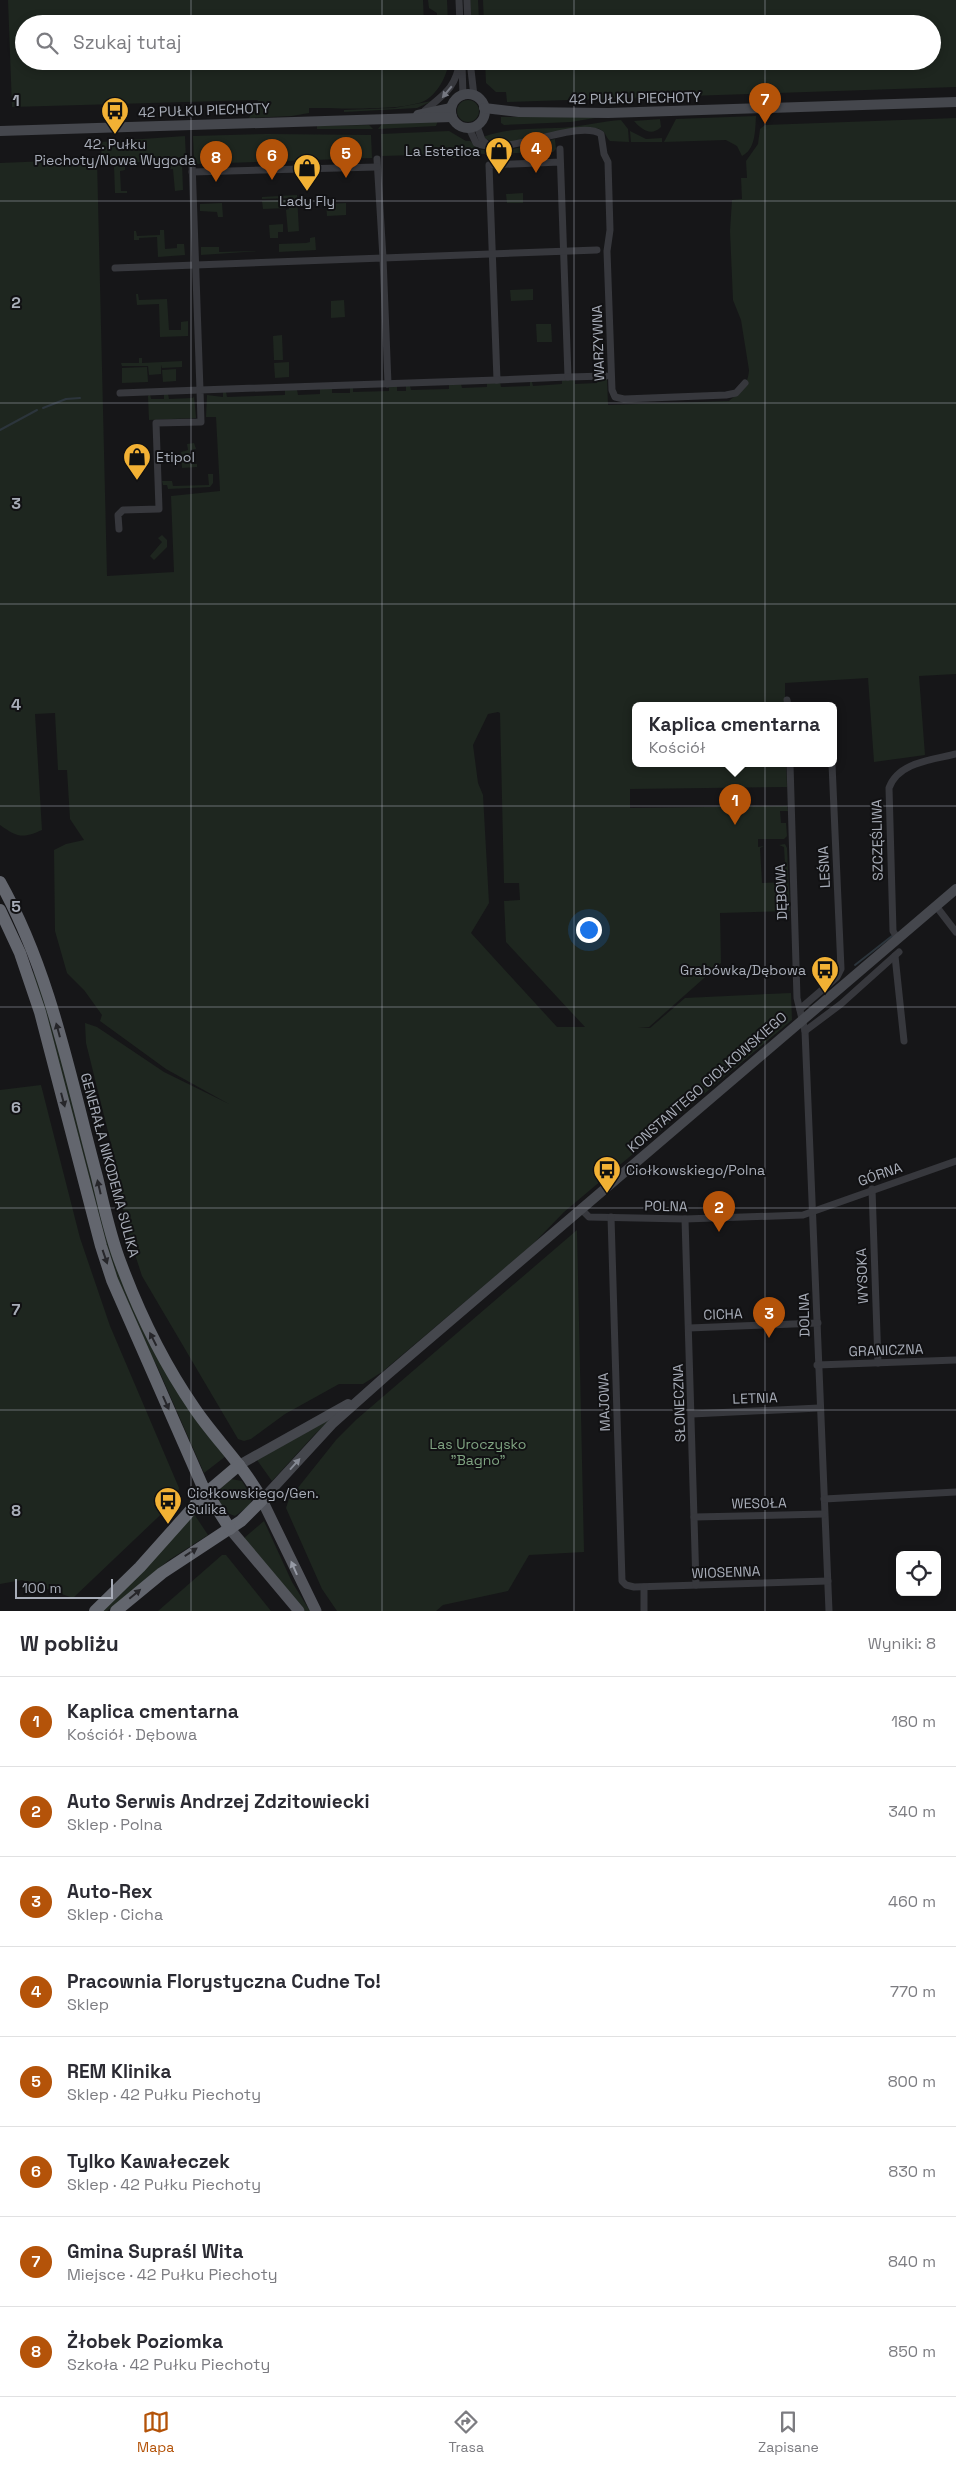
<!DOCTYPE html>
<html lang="pl">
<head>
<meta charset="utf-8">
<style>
  :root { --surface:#fff; --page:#f7f7f7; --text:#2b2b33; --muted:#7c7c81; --line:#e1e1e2; --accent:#b45309 }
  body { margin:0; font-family:"Space Grotesk",sans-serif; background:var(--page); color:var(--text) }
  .controls { position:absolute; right:15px; bottom:15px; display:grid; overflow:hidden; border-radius:8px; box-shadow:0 2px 8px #0003 }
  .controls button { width:45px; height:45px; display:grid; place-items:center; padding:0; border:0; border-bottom:1px solid var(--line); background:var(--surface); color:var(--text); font:25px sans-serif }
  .scale { position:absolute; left:15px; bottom:12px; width:98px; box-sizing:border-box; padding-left:5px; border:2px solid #a8adb8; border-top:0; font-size:14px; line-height:18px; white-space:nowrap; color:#a8adb8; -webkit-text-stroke:4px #111113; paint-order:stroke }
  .you { position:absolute; left:588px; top:929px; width:18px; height:18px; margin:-12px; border:4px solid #fff; border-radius:50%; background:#1a73e8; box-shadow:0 0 0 8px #1a73e833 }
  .badge { display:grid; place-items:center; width:32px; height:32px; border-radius:50%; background:var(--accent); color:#fff; font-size:16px; font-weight:700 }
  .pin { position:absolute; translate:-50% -41px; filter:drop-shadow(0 1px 2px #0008) }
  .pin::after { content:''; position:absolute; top:26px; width:18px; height:15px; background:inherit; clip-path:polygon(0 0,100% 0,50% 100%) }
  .popup { position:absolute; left:632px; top:702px; width:205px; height:65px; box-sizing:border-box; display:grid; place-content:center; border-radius:8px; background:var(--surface); filter:drop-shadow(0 1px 4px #0005); font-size:16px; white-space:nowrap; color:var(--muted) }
  .popup b { font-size:19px; color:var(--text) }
  .popup::after { content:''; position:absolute; left:50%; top:100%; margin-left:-10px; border:10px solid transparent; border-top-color:var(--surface) }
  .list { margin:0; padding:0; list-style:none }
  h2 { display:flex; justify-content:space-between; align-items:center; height:65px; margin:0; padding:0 20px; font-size:21px }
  h2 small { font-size:16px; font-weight:400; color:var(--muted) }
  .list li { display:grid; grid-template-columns:32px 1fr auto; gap:15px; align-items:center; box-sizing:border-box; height:90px; padding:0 20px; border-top:1px solid var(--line) }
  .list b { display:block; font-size:19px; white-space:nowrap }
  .list p { margin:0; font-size:16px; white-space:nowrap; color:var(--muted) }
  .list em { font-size:16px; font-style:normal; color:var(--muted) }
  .icon { flex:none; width:28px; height:28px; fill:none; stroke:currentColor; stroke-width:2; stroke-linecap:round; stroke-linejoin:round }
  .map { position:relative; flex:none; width:956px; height:1611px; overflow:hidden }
  .search { position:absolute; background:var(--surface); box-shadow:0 2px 8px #0003; left:15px; right:15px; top:15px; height:55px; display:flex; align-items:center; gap:12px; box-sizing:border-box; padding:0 18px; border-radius:28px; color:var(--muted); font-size:19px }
  .sheet { height:785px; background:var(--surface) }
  nav { display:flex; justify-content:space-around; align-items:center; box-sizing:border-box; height:70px; border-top:1px solid var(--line); background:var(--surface); font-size:14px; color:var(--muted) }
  nav a { display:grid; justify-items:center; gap:2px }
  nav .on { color:var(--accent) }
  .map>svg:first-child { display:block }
  .green { fill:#1e261f; fill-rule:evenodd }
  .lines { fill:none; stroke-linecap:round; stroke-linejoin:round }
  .stream { stroke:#2c353c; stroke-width:2 }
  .street { stroke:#37383d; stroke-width:7 }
  .secondary { stroke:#45474d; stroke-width:10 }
  .primary { stroke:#53555c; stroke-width:11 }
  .highway { stroke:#63666e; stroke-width:12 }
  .oneway { fill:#757881 }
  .oneway2 { fill:#26262a }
  .oneway3 { fill:#858993 }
  .oneway4 { fill:#979ba6 }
  .grid { fill:none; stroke:#a8adb8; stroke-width:1; stroke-opacity:0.55 }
  .labels { text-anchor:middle; stroke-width:4; stroke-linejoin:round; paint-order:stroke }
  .street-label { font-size:14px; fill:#a8adb8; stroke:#111113 }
  .poi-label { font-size:14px; fill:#a8adb8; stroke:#111113; text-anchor:start }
  .park-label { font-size:14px; fill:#7fa381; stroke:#111113 }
  .grid-label { font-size:16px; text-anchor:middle; font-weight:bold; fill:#a8adb8; stroke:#111113; stroke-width:4; stroke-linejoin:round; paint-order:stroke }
</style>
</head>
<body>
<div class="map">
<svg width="956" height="1611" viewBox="0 0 956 1611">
  <rect width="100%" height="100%" fill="#161618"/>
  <g class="green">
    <path d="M8,0H423L424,24H24V61H426V70H441V61H449C447,76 437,96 422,102C398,111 337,108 309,108V113L292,116L249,118L258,100L12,107Z"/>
    <polygon points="428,0 447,0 448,24 429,24 432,19 437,17 437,13 429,8"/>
    <polygon points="470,0 478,0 479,20 471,19"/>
    <polygon points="483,0 956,0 956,87 507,102 506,92 496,92 486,83 485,61 932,61 932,24 484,24"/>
    <circle cx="468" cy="111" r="11"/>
    <polygon points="432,101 417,108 344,112 344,110 394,108"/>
    <path d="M756,116C755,130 756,149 742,156L737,146L726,140L664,142L676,119Z"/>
    <polygon points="501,117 601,117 571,122 504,125 501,123"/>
    <path d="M956,118V674L919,676L925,755L874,762L868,678L785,683V706H636V764H786L787,787L630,789V808L787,806L788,811H780L781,823H786L787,836L784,839H758V847L764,846L760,848L762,883L786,882L784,847L779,845L785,844L787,848L790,911L720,913L721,963L649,1027L638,1028H650L685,998L791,993L792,1020L564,1212L532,1245L382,1372L363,1384H339L285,1414L251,1439L244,1441L238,1439L142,1276L129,1236L126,1217L117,1194L118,1172L86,1043L85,1023L97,1027L164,1072L229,1104L166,1069L100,1021L102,1015L84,990L67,973L55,931L54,850L66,844L84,840L70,819L67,770H58L55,713L35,714L42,830C22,839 17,837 0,825V163L97,159L107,576L174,572L171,496L220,491L216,417H206L207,395L223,397V392H226L227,397L285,395V390H297L298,395L320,394V389L332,388V393H350V388H353V392L389,391V386H397V391H406V386H410L411,390L449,389V385L461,384L462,388L487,387V383L500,382L501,387L530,386V382H532L533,386L562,384V380H575V384L597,383V379L607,378L608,405L729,401C740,392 748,386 749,370L741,320L733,300L730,231L732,200L742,199L741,178H747L746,161L758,144L760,129L765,125ZM498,712L500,713L504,883H519L520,900L504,901L506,942L585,1027H557L471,933L489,903L483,795L478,783L473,745L488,714Z"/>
    <path d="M660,119L661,127C651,137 641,129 634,121Z"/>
    <polygon points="438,120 436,126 378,129 382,124"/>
    <path d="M621,120L628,129L629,142L610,141C606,138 606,132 601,130C597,127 590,129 586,129C560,130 502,152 483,137C511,126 541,130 571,127C588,125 604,121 621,120Z"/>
    <polygon points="369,125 373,129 317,129 317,126"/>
    <polygon points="449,131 466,141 470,141 481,150 513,149 555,139 556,149 553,152 481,154 480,157 451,158 450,154 382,156 381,134"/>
    <polygon points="630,131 646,139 662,138 662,142 631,142"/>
    <polygon points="267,134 371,135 372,158 197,164 196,160 194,160 193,136"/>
    <polygon points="185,136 186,161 103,163 100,142"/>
    <polygon points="182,163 183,190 175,191 173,169 168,169 169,164"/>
    <polygon points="114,166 125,166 125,170 120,171 121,191 127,191 127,193 115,193"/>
    <polygon points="523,193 523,203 507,203 506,194"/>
    <polygon points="297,195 299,231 288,232 286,210 289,209 289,198 262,199 262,197"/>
    <polygon points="287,200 287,208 263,209 262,201"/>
    <polygon points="222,203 223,217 218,217 217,212 200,211 200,204"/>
    <polygon points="346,203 346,215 327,216 326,204"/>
    <polygon points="283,224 283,232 278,232 278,238 270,238 269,225"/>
    <polygon points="160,230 164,230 165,249 177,248 177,244 184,244 185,255 158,257 157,237 139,238 139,240 134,240 134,231 136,231 137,236 160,235"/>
    <polygon points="315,237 316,250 279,252 279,244 306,243 310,242 310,238"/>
    <polygon points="201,247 219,247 219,252 258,251 201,255"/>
    <polygon points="533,289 533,300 511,301 510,290"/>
    <polygon points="136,294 138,294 139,300 167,299 169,330 181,330 181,322 188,321 188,336 160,337 159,304 137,305"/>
    <polygon points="344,300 345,317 331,318 331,301"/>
    <polygon points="536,324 551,324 552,342 537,342"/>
    <polygon points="282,335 283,360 274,360 273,336"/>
    <polygon points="139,358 142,358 142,363 182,361 182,367 162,368 161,365 161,374 149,375 148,366 122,366 121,363 139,363"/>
    <polygon points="289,362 289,377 275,378 274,363"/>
    <polygon points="147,367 148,382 122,383 122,368"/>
    <polygon points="176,369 176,381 163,382 162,370"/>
    <polygon points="150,394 151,399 164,399 164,394 168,394 169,399 193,398 194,396 196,418 149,420 148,396"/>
    <polygon points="194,443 196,449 190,450 190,464 197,464 197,467 182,468 181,452 188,450 187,444"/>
    <polygon points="208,474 213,474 213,483 210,487 168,489 167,485 163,485 162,481 172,481 173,486 209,485"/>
    <polygon points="162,535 167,540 167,547 154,560 150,556 162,542 158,538"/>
    <polygon points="34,972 48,1010 115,1262 226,1456 204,1473 157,1366 143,1342 111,1263 33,973"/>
    <polygon points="41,1085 80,1238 110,1326 179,1488 176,1500 73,1598 22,1580 0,1584 0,1090"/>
    <polygon points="577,1230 584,1552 529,1555 508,1591 443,1605 436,1611 337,1611 322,1589 286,1508 289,1499 336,1440 357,1419"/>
    <polygon points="334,1417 315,1434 272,1481 257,1460"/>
    <path d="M231,1479L242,1481L252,1498L250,1505L235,1516C224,1513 216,1501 218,1491Z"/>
    <polygon points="194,1514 208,1535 169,1560 107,1611 102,1611"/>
    <polygon points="264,1521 292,1582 310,1611 305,1611 243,1539"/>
    <polygon points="222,1555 226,1555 271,1611 158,1611"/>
  </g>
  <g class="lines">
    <g class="stream">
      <polyline points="43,408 66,399 80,398"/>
      <polyline points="0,430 37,410"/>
      <polyline points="855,965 892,936"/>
    </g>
    <g class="street">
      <polyline points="459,0 460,24"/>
      <polyline points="467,0 468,24"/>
      <polyline points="470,61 474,96"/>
      <polyline points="462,64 463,96"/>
      <path d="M422,113C442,95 455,91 460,61"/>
      <polyline points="477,126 482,140 488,145"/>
      <path d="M469,128L476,143C504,158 578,118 601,134L604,154L608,162L610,230L607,251L612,390L615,397L624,399L726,395L736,393L745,383"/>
      <polyline points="560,149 568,377 497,380 489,165 560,162"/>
      <polyline points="377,159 383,258 597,250"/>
      <polyline points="192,172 377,167"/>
      <polyline points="115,268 383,258 388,384"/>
      <polyline points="568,377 606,376"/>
      <polyline points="120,393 200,390 192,162"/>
      <polyline points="119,529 118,515 123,510 159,509 156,423 201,422 200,390 497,380"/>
      <polyline points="787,700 788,706"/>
      <polyline points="790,764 797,998 805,1031 829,1611"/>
      <polyline points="936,906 956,932"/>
      <path d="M898,939L893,931L889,788C898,762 932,760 956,754"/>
      <polyline points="895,956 904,1041"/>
      <polyline points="800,1009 837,977 841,969 832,764"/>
      <polyline points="805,1031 841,1004 899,952"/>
      <polyline points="872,1189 878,1363"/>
      <polyline points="581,1209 589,1217 685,1219 803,1215 956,1161"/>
      <polyline points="611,1217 622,1581 626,1585 634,1587 828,1581"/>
      <polyline points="685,1219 696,1585"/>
      <polyline points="689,1328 818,1323"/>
      <polyline points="817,1365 956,1360"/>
      <polyline points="692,1414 819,1408"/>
      <polyline points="824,1499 956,1492"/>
      <polyline points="694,1517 824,1514"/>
      <polyline points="644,1587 644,1611"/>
    </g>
    <g class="secondary">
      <circle cx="468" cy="111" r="17"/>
      <polyline points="484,108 519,112 608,113 956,102"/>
      <polyline points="418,115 451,108"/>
      <polyline points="0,131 452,117"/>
      <polyline points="239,1465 348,1404"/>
      <polyline points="262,1500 332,1424 387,1375 956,889"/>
    </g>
    <g class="primary">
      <polyline points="262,1500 316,1611"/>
      <polyline points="230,1529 299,1611"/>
    </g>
    <g class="highway">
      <path d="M0,882C51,973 70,1077 97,1177C104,1206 110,1236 121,1264C140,1315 164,1364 195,1409C216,1440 244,1466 262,1500L241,1521L162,1573L116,1611"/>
      <polyline points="0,910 20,953 40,1012 101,1246 112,1280 202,1485 230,1529"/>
      <polyline points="95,1611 140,1567 206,1493 239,1465"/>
    </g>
  </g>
  <defs><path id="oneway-solid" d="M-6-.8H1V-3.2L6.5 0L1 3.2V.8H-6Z" transform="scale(1.25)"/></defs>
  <use class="oneway" href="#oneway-solid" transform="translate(447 92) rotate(130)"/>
  <g class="oneway2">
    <use href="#oneway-solid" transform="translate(58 1030) rotate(-105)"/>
    <use href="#oneway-solid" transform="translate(63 1100) rotate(75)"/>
    <use href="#oneway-solid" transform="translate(99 1187) rotate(-103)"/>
    <use href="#oneway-solid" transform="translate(105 1257) rotate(71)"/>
    <use href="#oneway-solid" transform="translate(153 1339) rotate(-117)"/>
    <use href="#oneway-solid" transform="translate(166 1403) rotate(66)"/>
    <use href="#oneway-solid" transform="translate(191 1552) rotate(-33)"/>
    <use href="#oneway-solid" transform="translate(135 1594) rotate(-40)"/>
  </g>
  <use class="oneway3" href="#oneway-solid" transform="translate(295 1464) rotate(-48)"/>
  <use class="oneway4" href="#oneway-solid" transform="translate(294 1568) rotate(-114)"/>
  <path class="grid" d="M191,0V24M382,0V24M574,0V24M765,0V24M191,61V1611M382,61V1611M574,61V1611M765,61V1611M0,201H956M0,403H956M0,604H956M0,806H956M0,1007H956M0,1208H956M0,1410H956"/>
  <defs>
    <symbol id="bus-pin" viewBox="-11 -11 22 30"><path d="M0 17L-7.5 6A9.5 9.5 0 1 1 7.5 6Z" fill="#f2b134" stroke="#111113"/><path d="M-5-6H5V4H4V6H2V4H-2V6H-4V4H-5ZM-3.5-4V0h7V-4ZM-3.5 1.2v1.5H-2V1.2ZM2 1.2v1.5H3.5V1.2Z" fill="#111"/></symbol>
    <symbol id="shop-pin" viewBox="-11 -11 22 30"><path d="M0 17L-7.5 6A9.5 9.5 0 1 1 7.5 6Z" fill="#f2b134" stroke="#111113"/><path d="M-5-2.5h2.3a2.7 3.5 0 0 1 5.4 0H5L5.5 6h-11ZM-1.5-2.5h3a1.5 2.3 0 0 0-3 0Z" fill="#111"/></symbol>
  </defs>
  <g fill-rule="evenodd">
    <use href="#bus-pin" x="99" y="95" width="32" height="43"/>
    <use href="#shop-pin" x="483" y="135" width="32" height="43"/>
    <use href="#shop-pin" x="291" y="152" width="32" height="43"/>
    <use href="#shop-pin" x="121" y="441" width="32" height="43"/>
    <use href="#bus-pin" x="809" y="954" width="32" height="43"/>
    <use href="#bus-pin" x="591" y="1154" width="32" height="43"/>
    <use href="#bus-pin" x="152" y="1485" width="32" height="43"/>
  </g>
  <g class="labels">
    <g class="street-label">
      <text transform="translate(635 98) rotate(-1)" y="5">42 PUŁKU PIECHOTY</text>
      <text transform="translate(204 110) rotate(-2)" y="5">42 PUŁKU PIECHOTY</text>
      <text transform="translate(598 343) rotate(-92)" y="5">WARZYWNA</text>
      <text transform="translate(877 840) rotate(-91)" y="5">SZCZĘŚLIWA</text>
      <text transform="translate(824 867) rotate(-93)" y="5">LEŚNA</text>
      <text transform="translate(781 892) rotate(-92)" y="5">DĘBOWA</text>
      <text transform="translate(707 1082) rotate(-41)" y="5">KONSTANTEGO CIOŁKOWSKIEGO</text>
      <text transform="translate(110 1165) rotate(75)" y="5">GENERAŁA NIKODEMA SULIKA</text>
      <text transform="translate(880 1174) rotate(-19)" y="5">GÓRNA</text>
      <text transform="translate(666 1206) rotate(1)" y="5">POLNA</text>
      <text transform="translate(862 1276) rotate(-92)" y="5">WYSOKA</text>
      <text transform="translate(723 1314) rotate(-2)" y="5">CICHA</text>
      <text transform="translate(804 1315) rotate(-91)" y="5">DOLNA</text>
      <text transform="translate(886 1350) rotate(-2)" y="5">GRANICZNA</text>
      <text transform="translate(755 1398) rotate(-2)" y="5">LETNIA</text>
      <text transform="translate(604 1402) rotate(-92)" y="5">MAJOWA</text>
      <text transform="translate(679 1403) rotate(-92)" y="5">SŁONECZNA</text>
      <text transform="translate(759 1503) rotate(-1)" y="5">WESOŁA</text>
      <text transform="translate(726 1572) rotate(-2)" y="5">WIOSENNA</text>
    </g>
    <g class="poi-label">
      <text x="115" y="149" text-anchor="middle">42. Pułku<tspan x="115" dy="16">Piechoty/Nowa Wygoda</tspan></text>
      <text x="480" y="156" text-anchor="end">La Estetica</text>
      <text x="307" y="206" text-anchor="middle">Lady Fly</text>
      <text x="156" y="462">Etipol</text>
      <text x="806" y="975" text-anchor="end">Grabówka/Dębowa</text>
      <text x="626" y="1175">Ciołkowskiego/Polna</text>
      <text x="187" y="1498">Ciołkowskiego/Gen.<tspan x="187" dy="16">Sulika</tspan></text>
    </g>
    <g class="park-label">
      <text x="478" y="1449">Las Uroczysko<tspan x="478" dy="16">"Bagno"</tspan></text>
    </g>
  </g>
  <g class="grid-label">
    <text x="16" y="106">1</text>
    <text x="16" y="308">2</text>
    <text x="16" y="509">3</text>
    <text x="16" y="710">4</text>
    <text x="16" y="912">5</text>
    <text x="16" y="1113">6</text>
    <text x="16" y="1315">7</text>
    <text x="16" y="1516">8</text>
  </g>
</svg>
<div class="controls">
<button><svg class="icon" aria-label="locate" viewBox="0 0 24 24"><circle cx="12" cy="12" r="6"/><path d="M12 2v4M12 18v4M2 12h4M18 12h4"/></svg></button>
</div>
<div class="scale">100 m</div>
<div class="you"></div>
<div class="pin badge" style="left:735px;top:825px">1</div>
<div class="popup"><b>Kaplica cmentarna</b>Kościół</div>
<div class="pin badge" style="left:719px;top:1232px">2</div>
<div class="pin badge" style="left:769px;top:1338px">3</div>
<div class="pin badge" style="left:536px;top:173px">4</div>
<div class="pin badge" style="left:346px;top:178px">5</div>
<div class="pin badge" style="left:272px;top:180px">6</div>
<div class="pin badge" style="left:765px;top:124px">7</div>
<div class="pin badge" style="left:216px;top:182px">8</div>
<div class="search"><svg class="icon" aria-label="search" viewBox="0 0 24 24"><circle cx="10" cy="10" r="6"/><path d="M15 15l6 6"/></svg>Szukaj tutaj</div>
</div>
<section class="sheet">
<h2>W pobliżu<small>Wyniki: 8</small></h2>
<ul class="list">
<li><span class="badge">1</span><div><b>Kaplica cmentarna</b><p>Kościół · Dębowa</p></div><em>180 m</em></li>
<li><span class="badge">2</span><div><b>Auto Serwis Andrzej Zdzitowiecki</b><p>Sklep · Polna</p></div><em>340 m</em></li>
<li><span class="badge">3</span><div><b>Auto-Rex</b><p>Sklep · Cicha</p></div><em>460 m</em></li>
<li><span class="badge">4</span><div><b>Pracownia Florystyczna Cudne To!</b><p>Sklep</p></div><em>770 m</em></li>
<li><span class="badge">5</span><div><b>REM Klinika</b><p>Sklep · 42 Pułku Piechoty</p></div><em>800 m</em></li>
<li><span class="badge">6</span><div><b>Tylko Kawałeczek</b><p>Sklep · 42 Pułku Piechoty</p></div><em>830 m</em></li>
<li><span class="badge">7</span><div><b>Gmina Supraśl Wita</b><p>Miejsce · 42 Pułku Piechoty</p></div><em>840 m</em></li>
<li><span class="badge">8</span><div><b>Żłobek Poziomka</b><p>Szkoła · 42 Pułku Piechoty</p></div><em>850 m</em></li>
</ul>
</section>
<nav>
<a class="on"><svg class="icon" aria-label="map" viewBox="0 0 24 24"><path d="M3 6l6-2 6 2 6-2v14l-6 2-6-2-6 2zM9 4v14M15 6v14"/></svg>Mapa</a>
<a><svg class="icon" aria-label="directions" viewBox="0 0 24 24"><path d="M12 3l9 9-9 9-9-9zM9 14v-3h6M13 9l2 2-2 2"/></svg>Trasa</a>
<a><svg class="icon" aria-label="saved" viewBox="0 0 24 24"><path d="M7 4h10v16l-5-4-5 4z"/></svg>Zapisane</a>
</nav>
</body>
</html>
